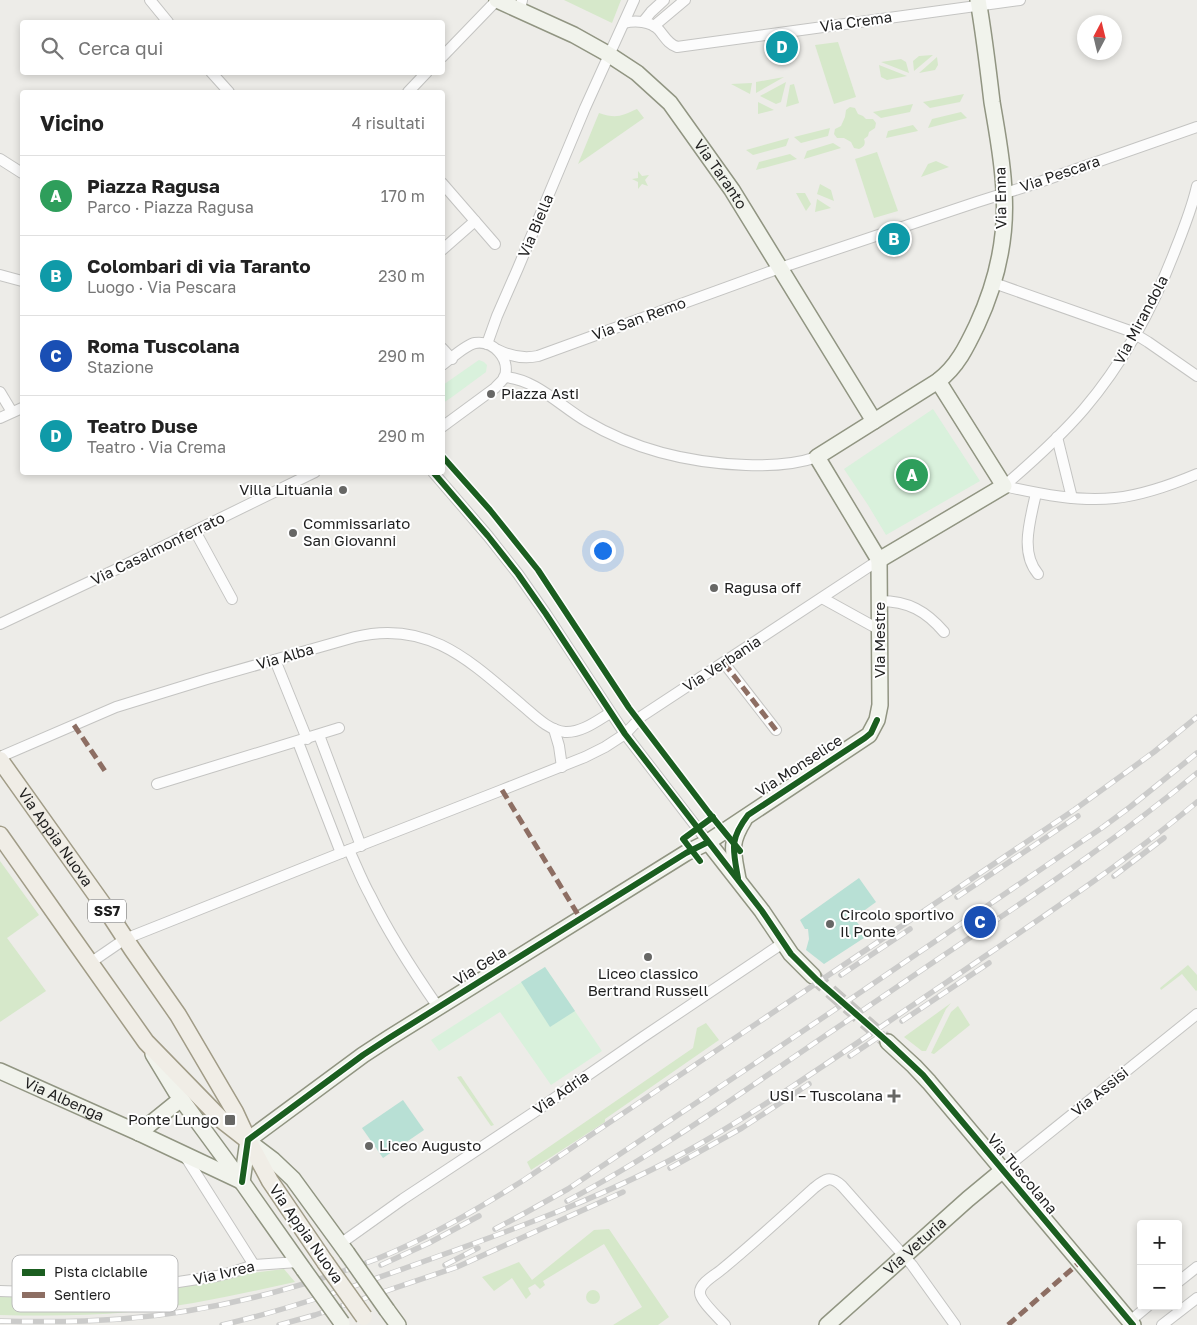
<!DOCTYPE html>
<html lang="it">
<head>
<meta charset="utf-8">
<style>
  :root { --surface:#fff; --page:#f2f2f2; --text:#222; --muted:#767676; --line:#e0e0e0; --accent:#0f766e }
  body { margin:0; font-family:"Golos Text",sans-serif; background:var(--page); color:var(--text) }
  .controls { position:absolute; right:15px; bottom:15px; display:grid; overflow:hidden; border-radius:5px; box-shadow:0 2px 8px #0003 }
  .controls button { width:45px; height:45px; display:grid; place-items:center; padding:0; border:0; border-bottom:1px solid var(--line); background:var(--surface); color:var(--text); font:25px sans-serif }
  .compass { position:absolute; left:1077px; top:15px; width:45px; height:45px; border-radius:50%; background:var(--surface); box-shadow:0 2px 8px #0003; rotate:7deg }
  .you { position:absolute; left:602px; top:550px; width:18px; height:18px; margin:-12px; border:4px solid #fff; border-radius:50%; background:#1a73e8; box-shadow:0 0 0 8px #1a73e833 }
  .badge { display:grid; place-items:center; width:32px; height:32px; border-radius:50%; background:var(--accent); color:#fff; font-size:16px; font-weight:700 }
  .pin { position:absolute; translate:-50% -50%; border:2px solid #fff; box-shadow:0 1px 5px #0006 }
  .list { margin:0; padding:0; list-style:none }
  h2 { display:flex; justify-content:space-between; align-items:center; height:65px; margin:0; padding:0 20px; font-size:21px }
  h2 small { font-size:16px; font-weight:400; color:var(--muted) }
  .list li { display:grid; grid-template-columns:32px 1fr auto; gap:15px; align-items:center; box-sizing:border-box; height:80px; padding:0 20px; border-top:1px solid var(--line) }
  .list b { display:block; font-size:19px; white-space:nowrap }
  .list p { margin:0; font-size:16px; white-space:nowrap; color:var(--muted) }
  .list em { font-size:16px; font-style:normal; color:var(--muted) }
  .icon { flex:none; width:28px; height:28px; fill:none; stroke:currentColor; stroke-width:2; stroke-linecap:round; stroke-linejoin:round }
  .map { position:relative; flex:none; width:1197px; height:1325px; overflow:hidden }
  .search { position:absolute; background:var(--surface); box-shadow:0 2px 8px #0003; left:20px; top:20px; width:425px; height:55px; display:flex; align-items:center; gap:12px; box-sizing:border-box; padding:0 18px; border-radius:5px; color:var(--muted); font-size:19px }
  .panel { position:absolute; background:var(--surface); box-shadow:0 2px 8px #0003; left:20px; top:90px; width:425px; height:385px; border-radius:5px }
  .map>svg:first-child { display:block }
  .grass { fill:#d6e8ca }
  .park { fill:#d9f1dc }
  .pitch { fill:#b8e0d5 }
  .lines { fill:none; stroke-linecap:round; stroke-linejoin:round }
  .secondary-tunnel { stroke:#c4c3c0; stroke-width:15; stroke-dasharray:15 8; stroke-linecap:butt }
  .street-casing { stroke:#c4c4c2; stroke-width:12 }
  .secondary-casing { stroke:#919582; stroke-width:18 }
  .primary-casing { stroke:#a19c87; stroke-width:19 }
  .street { stroke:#fcfcfc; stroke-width:10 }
  .secondary { stroke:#f1f3ec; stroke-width:15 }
  .primary { stroke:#f0ede6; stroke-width:16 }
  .rail-casing { stroke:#cbcbca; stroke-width:5.5 }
  .rail { stroke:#fff; stroke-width:4; stroke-dasharray:11; stroke-linecap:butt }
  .secondary-bridge-casing { stroke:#919582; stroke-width:18; stroke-linecap:butt }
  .primary-bridge-casing { stroke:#a19c87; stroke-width:19; stroke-linecap:butt }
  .secondary-bridge { stroke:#f1f3ec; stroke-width:15 }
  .primary-bridge { stroke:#f0ede6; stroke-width:16 }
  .quiet { stroke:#8d6e63; stroke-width:5; stroke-dasharray:10 5; stroke-linecap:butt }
  .cycleway-casing { stroke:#fff; stroke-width:9 }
  .cycleway { stroke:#1b5e20; stroke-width:6 }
  .poi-dot { fill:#676765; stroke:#fff; stroke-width:2 }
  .labels { text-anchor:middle; stroke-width:4; stroke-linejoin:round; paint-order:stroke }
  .shield { fill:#fff; stroke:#626262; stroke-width:1 }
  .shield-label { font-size:14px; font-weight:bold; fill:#1f1f1f }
  .street-label { font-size:15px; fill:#1f1f1f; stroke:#fff }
  .poi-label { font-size:15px; fill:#1f1f1f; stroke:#fff; text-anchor:start }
  .key { fill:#fff; stroke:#bcbcbc; stroke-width:1 }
  .key-label { font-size:14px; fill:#1f1f1f }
</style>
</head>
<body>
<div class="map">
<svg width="1197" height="1325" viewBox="0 0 1197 1325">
  <rect width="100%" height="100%" fill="#edece8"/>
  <g class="grass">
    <polygon points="564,0 621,0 612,23"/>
    <polygon points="838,42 856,97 834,104 815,45"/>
    <polygon points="933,55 914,71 913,61 919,56"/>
    <polygon points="937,57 938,65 935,70 919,73"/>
    <polygon points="901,59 906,62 909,73 881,62"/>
    <polygon points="879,65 907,76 887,80 881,77"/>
    <polygon points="784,77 756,93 756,82"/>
    <polygon points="786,82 781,102 776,104 760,96"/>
    <polygon points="752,83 750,94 731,84"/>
    <polygon points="794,84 799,103 786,107 790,85"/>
    <polygon points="964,94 960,102 930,108 923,102"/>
    <polygon points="758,102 774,110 758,114"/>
    <polygon points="913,104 910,112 881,118 873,112"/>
    <path d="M850,107L855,108L858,114L863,116L866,119H873L876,123L875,128L869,132L868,136L864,139C866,144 864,147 859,149L854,148L851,142L844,138H837L834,134L835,129L841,126L845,117L846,110Z"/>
    <path d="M637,109L644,118L578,164L599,113C617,119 621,116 637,109Z"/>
    <polygon points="961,112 967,118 928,128 932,119"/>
    <polygon points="913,125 918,131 886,138 888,131"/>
    <polygon points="830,128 828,136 801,143 794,137"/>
    <polygon points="789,138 786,146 753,155 746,150"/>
    <polygon points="833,143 841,148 804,159 807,151"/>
    <polygon points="877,152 898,211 874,218 855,159"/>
    <polygon points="790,154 797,159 756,170 759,162"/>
    <polygon points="936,161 949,167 921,177 928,164"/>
    <polygon points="638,171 642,176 649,175 645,180 648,186 642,184 638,189 638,182 632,179 638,178"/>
    <polygon points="820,184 831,190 834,201 817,194"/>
    <polygon points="796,193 805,193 811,204 806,211"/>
    <polygon points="817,199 831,208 815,212"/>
    <polygon points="0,861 39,915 7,938 46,991 0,1022"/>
    <polygon points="1188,965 1197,975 1197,990 1196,991 1182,974 1161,990 1160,988"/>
    <polygon points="951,1003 946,1009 926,1051 922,1051 904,1037"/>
    <polygon points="958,1006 970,1025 934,1054 931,1053 951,1012"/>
    <polygon points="706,1023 719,1040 605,1119 605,1122 531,1170 527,1162 693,1048 697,1028"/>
    <polygon points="461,1076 494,1125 491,1126 457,1077"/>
    <polygon points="609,1229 669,1317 658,1325 613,1325 642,1307 604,1244 543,1281 545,1285 540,1289 535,1284 528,1288 531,1294 526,1299 512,1278 494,1291 482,1277 519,1262 532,1280 594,1230"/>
    <path d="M284,1269L295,1282C240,1294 186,1306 130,1312C87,1316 43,1316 0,1315V1295L160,1289L243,1274Z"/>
    <circle cx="593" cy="1297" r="7"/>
  </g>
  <g class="park">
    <polygon points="479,360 484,362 487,365 486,372 452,397 443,403 443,385 476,362"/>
    <polygon points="933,409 980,481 886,535 868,505 844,469"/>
    <polygon points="545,967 602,1051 551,1085 500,1012 439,1051 431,1040"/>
  </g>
  <g class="pitch">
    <polygon points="859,878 876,902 854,918 867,936 824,964 806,950 809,939 808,929 805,929 800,920"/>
    <polygon points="545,967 575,1011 550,1027 521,982"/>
    <polygon points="403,1100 424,1130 383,1158 362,1128"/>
  </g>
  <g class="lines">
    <polyline class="secondary-tunnel" points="813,976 888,1042"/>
    <defs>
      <g id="street">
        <polyline points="150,0 168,22"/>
        <polyline points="520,10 522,0"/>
        <polyline points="643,22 651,12 664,0"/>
        <path d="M624,23C635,20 651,21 659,30C665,37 668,44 677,47L1020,0"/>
        <polyline points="654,26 685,0"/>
        <polyline points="442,57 497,0"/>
        <polyline points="211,72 229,92"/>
        <polyline points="408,92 427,72"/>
        <polyline points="0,159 22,173"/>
        <polyline points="442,183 495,244"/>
        <polyline points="442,250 475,221"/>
        <polyline points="0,275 22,281"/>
        <polyline points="994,283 1130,331 1148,342 1197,376"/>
        <polyline points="487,344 497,316 518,268 585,108 634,0"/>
        <polyline points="442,348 452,359"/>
        <path d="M498,350C510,356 524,359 538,356L780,268L977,202L1031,185L1197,127"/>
        <path d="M442,365C451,359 465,345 475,343C493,340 510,358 505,376C503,381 498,384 495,388L442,427"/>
        <path d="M504,377C536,379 560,406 586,421C635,450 690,463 746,465C770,466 794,465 817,457"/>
        <polyline points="0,392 12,412"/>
        <polyline points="0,418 22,408"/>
        <polyline points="1057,437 1072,498"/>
        <polyline points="433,472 488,536 518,574 546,614 625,734 708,842"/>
        <path d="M1004,486C1032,462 1060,437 1084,409C1124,362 1154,306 1176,248C1184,228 1192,208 1197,186"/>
        <path d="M1004,486C1040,494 1079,502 1115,498C1143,495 1171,485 1197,474"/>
        <path d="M1036,493C1031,518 1019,552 1038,574"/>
        <polyline points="195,531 232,599"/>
        <polyline points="822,598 880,630"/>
        <path d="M880,601C908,601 926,611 944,632"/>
        <polyline points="0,624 117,569 315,472"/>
        <polyline points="275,660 307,739"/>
        <polyline points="724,663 776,730"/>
        <polyline points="554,729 559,746 562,767"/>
        <polyline points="319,735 361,846"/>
        <polyline points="298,742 341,853 502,790 585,757 605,747 625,734 642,716 879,560"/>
        <path d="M0,757L116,707L207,679L355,637C429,619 471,662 523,706C535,716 548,730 565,732C581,733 597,721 610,713"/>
        <polyline points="157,784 339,728"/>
        <path d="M349,850C356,865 362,881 370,895C389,934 413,971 438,1007"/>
        <polyline points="90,963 125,939 341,853"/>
        <polyline points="185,1156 254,1265"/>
        <polyline points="1003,1170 1197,1014"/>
        <polyline points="340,1244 403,1199 536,1111 643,1037 783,943"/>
        <polyline points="1178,1282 1197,1267"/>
        <polyline points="0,1291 60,1293 129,1289 172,1283 217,1276 233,1272 254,1265 298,1262"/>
        <polyline points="1130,1321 1148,1306"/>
        <path d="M725,1325C719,1318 699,1300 700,1292C700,1283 715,1275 721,1270C753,1244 783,1216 814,1188C825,1179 830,1175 842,1186L912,1265L955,1325"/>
        <polyline points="1162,1325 1197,1298"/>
      </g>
      <g id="secondary">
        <path id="s1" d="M497,0L574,35L608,54L637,73L670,103L732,190L874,421"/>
        <path d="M879,560L817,457L938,381C957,367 967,346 977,325C996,284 1007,239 1004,192C1003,162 997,132 992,102C988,68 984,34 978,0"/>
        <polyline points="879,560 1004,486 938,381"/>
        <polyline points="708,842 762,911 791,954 813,976"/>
        <path d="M738,879C733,851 729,844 744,820"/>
        <polyline points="888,1042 914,1066 929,1082 1133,1325"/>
        <polyline points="153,1054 176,1092 242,1182 304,1270"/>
        <path id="s2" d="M0,1071L139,1133L241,1181"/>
        <polyline points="139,1133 181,1099"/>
        <polyline points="248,1141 273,1160 293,1179 347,1253"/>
        <polyline points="242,1182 248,1140 363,1055 389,1038 686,853 708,842 869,735 877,720 880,705 879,560"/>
        <polyline points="387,1310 398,1325"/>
        <path id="s3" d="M827,1325L968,1199L1003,1170"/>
      </g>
      <g id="primary">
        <path id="s4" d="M0,760L104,906L132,949L178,1015L235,1112L248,1140L270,1181L325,1262"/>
        <polyline points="0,835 64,926 146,1042 223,1121 246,1139"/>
      </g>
    </defs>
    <use href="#street" class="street-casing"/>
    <use href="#secondary" class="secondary-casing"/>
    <use href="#primary" class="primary-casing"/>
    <use href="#street" class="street"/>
    <use href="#secondary" class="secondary"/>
    <use href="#primary" class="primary"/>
    <defs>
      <g id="rail">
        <polyline points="1114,876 1164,838"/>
        <polyline points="957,897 1078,816"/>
        <polyline points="841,975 910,929"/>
        <polyline points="902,1021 989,963"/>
        <polyline points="850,1056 883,1034"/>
        <polyline points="670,1168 742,1128 809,1084"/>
        <path d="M567,1201C664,1150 753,1084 844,1023C887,994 930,964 974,935C1050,884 1126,832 1197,773"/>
        <polyline points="495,1229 525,1213 568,1189 855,996 1103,827 1130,807 1197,753"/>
        <polyline points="381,1265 429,1243 479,1216"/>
        <polyline points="445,1265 478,1248"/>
        <path d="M0,1321C40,1322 81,1322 121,1319C208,1312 292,1291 374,1260C427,1239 476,1210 524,1180L1074,810L1128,771L1154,752L1197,717"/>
        <path d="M222,1325C291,1309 358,1285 425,1261C518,1228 612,1194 698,1145C784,1095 865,1037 947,982C1032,924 1118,868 1197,802"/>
        <polyline points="279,1325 315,1315 457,1267 623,1192"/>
      </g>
    </defs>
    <use href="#rail" class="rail-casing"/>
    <use href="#rail" class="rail"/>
    <defs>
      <g id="secondary-bridge">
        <polyline points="347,1253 387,1310"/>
        <polyline points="304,1270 342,1323"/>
      </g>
      <polyline id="primary-bridge" points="325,1262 364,1317"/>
    </defs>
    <use href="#secondary-bridge" class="secondary-bridge-casing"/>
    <use href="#primary-bridge" class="primary-bridge-casing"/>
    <use href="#secondary-bridge" class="secondary-bridge"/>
    <use href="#primary-bridge" class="primary-bridge"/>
    <g class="quiet">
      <polyline points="724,663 776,730"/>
      <polyline points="74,725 107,774"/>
      <polyline points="502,790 580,918"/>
      <polyline points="1008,1325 1080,1262"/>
    </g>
    <defs>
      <g id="cycleway">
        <polyline points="442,456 490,510 538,570 629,708 709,813 740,851"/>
        <polyline points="433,472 488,536 518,574 546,614 625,734 762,911 791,954 817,980 888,1042 923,1075 1133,1325"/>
        <polyline points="700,861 683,839 713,817"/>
        <path d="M738,878C733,849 729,840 748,815L865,738L871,733L877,720"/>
        <polyline points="242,1182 248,1140 363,1055 389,1038 686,853 708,842"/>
      </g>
    </defs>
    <use href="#cycleway" class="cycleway-casing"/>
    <use href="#cycleway" class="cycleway"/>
  </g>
  <g class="poi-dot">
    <circle cx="491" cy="394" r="5"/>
    <circle cx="343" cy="490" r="5"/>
    <circle cx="293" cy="533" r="5"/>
    <circle cx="714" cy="588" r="5"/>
    <circle cx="830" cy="924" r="5"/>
    <circle cx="648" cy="957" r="5"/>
    <path d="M891.5 1088.5h5v5h5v5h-5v5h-5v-5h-5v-5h5z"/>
    <rect x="224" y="1114" width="12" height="12" rx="2.5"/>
    <circle cx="369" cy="1146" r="5"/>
  </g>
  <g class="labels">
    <rect class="shield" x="88" y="899.5" width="38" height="23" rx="4"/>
    <g class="shield-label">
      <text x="107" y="916">SS7</text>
    </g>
    <g class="street-label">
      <text transform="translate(856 22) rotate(-8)" y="5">Via Crema</text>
      <text transform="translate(1060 174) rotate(-19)" y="5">Via Pescara</text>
      <text dy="5" stroke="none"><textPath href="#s1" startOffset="290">Via Taranto</textPath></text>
      <text transform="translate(1001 198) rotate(-91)" y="5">Via Enna</text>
      <text transform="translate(536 226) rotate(-67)" y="5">Via Biella</text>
      <text transform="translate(639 319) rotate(-20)" y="5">Via San Remo</text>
      <text transform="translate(1141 320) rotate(-62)" y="5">Via Mirandola</text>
      <text transform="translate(158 549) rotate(-26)" y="5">Via Casalmonferrato</text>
      <text transform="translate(880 640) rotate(-90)" y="5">Via Mestre</text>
      <text transform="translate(285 657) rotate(-16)" y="5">Via Alba</text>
      <text transform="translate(722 664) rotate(-33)" y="5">Via Verbania</text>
      <text transform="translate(799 766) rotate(-33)" y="5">Via Monselice</text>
      <text dy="5" stroke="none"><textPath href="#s4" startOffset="95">Via Appia Nuova</textPath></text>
      <text transform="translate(480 966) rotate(-32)" y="5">Via Gela</text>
      <text transform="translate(1100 1092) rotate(-39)" y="5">Via Assisi</text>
      <text transform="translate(561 1093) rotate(-35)" y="5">Via Adria</text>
      <text dy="5" stroke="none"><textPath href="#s2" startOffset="70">Via Albenga</textPath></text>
      <text transform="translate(1022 1174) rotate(50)" y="5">Via Tuscolana</text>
      <text transform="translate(306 1234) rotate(55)" y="5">Via Appia Nuova</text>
      <text dy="5" stroke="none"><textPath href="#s3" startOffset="118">Via Veturia</textPath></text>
      <text transform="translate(224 1273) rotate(-13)" y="5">Via Ivrea</text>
    </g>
    <g class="poi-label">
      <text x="501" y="399">Piazza Asti</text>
      <text x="333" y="495" text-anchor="end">Villa Lituania</text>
      <text x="303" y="529">Commissariato<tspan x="303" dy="17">San Giovanni</tspan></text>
      <text x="724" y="593">Ragusa off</text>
      <text x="840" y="920">Circolo sportivo<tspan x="840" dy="17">Il Ponte</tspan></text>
      <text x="648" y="979" text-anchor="middle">Liceo classico<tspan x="648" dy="17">Bertrand Russell</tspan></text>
      <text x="883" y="1101" text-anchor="end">USI – Tuscolana</text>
      <text x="219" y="1125" text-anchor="end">Ponte Lungo</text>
      <text x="379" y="1151">Liceo Augusto</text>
    </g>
  </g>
  <rect x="12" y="1255" width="166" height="57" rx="8" class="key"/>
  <rect x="22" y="1269" width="23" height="7" fill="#1b5e20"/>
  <rect x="22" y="1292" width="23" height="6" fill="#8d6e63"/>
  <g class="key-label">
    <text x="54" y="1277">Pista ciclabile</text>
    <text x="54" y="1300">Sentiero</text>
  </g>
</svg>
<div class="controls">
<button>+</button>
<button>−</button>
</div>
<svg class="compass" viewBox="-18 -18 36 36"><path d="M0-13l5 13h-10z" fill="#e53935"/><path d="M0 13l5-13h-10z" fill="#767676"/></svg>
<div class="you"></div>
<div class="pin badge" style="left:912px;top:475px;background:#2e9e5b">A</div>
<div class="pin badge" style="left:894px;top:239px;background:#0f9aa8">B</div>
<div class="pin badge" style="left:980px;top:922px;background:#1a4fb4">C</div>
<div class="pin badge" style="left:782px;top:47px;background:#0f9aa8">D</div>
<div class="search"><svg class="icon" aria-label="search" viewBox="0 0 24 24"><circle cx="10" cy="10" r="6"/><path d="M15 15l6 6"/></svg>Cerca qui</div>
<section class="panel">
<h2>Vicino<small>4 risultati</small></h2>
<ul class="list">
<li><span class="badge" style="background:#2e9e5b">A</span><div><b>Piazza Ragusa</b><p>Parco · Piazza Ragusa</p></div><em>170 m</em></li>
<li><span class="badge" style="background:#0f9aa8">B</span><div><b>Colombari di via Taranto</b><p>Luogo · Via Pescara</p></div><em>230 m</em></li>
<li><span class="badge" style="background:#1a4fb4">C</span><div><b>Roma Tuscolana</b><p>Stazione</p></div><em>290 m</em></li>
<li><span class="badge" style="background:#0f9aa8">D</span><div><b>Teatro Duse</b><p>Teatro · Via Crema</p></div><em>290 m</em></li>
</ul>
</section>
</div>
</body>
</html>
